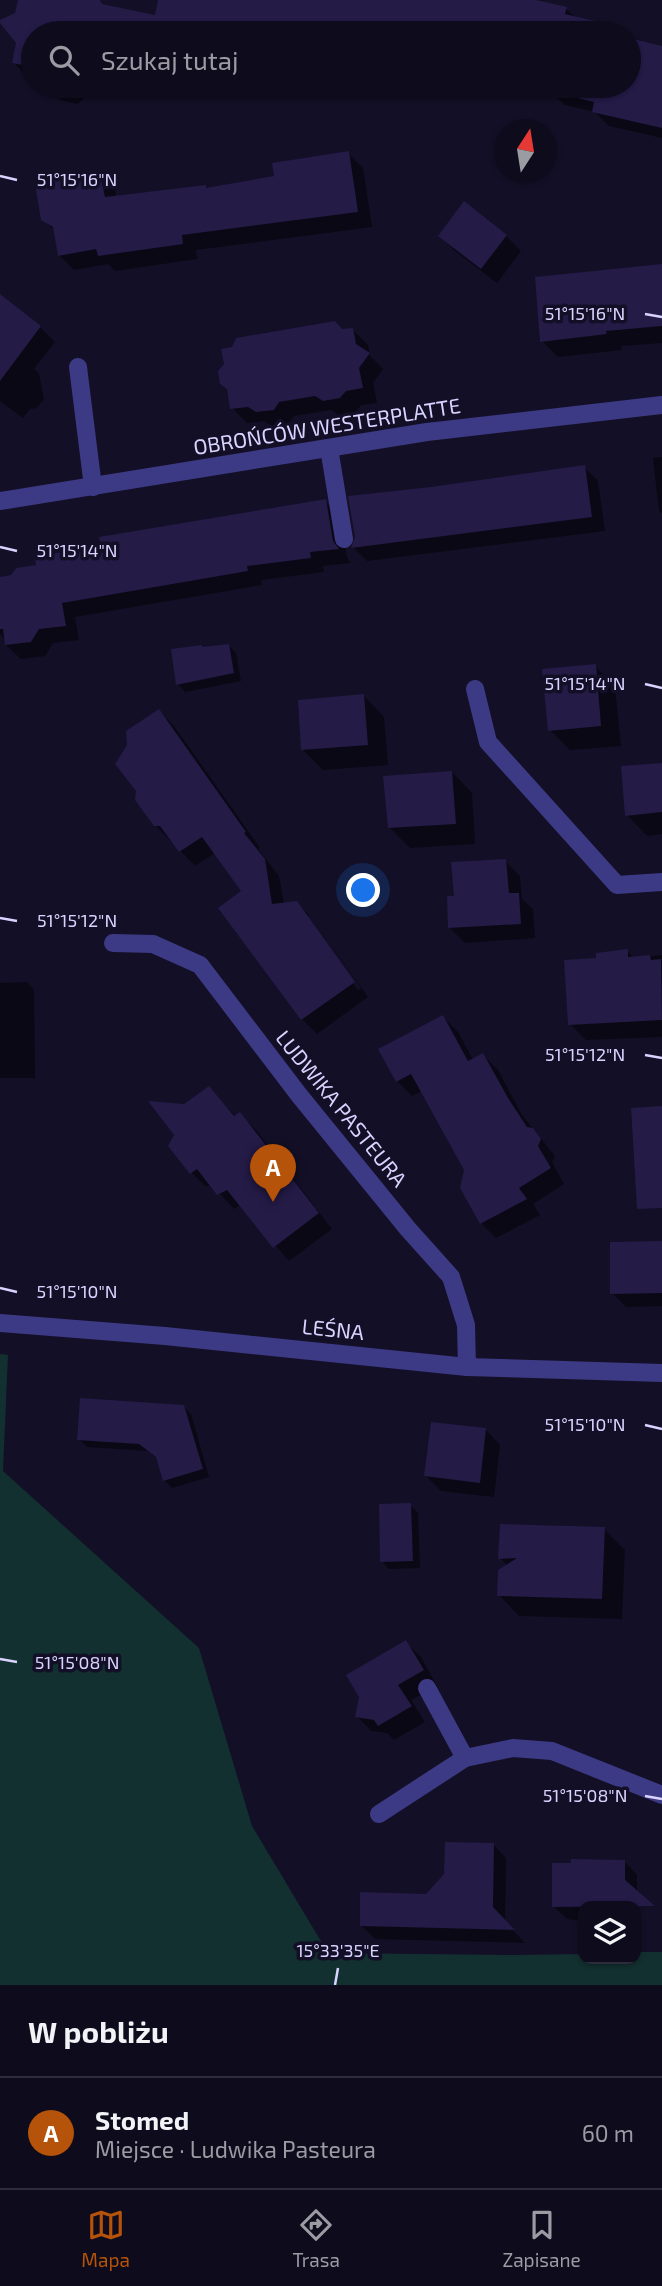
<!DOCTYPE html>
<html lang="pl">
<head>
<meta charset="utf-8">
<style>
  :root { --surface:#0e0b1c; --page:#171425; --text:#f1f3f6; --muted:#9b9ba3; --line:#2e2b3b; --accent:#b45309 }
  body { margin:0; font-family:"Exo 2",sans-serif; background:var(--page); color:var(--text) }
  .controls { position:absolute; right:21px; bottom:21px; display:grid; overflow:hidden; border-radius:14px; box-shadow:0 2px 5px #0004 }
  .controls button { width:63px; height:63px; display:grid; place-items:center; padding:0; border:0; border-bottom:2px solid var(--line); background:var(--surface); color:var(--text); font:35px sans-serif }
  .compass { position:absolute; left:494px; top:119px; width:63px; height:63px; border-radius:50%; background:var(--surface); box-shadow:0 2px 5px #0004; rotate:12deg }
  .you { position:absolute; left:364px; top:891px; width:24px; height:24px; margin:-18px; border:5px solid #fff; border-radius:50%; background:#1a73e8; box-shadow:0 0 0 10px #1a73e833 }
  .badge { display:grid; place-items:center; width:46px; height:46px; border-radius:50%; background:var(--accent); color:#fff; font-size:23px; font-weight:700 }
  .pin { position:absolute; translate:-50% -58px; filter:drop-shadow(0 2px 4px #0008) }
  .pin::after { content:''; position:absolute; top:37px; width:24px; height:21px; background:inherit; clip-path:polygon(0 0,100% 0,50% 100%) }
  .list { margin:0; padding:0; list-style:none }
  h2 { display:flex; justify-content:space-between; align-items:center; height:91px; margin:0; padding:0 28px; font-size:30px }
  h2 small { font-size:23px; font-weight:400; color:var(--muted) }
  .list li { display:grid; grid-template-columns:46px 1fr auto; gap:21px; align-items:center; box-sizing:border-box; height:112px; padding:0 28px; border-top:2px solid var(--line) }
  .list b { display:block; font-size:26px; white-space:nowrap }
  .list p { margin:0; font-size:23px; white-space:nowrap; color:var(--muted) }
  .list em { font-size:23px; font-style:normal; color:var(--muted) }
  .icon { flex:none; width:38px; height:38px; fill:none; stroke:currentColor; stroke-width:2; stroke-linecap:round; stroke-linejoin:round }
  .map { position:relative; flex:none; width:662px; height:1985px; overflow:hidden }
  .search { position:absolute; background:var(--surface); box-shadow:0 2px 5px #0004; left:21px; right:21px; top:21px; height:77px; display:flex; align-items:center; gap:18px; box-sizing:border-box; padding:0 24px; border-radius:38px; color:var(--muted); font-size:26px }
  .sheet { height:203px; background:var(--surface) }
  nav { display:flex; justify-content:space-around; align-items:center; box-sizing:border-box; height:98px; border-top:2px solid var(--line); background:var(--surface); font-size:19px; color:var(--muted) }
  nav a { display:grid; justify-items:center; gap:4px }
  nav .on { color:var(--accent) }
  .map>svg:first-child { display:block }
  .green { fill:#12302f }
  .shadow { fill:#0007 }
  .building { fill:#241b47 }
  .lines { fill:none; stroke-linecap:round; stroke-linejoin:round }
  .service { stroke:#3d3a85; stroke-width:18 }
  .minor { stroke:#3d3a85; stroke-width:18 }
  .ticks { fill:none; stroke:#d9d4ff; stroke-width:2.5 }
  .labels { text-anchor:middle; stroke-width:7; stroke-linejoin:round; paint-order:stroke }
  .street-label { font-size:21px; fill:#d9d4ff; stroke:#130f26 }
  .ticks-label { font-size:18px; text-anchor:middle; fill:#d9d4ff; stroke:#130f26; stroke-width:7; stroke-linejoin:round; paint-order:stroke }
</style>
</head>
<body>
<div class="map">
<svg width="662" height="1985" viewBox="0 0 662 1985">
  <rect width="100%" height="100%" fill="#130f26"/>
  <polygon class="green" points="0,1354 8,1355 3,1471 199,1648 252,1826 328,1953 515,1955 583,1954 583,1959 636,1959 636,1952 662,1952 662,1985 0,1985"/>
  <g class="shadow">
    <polygon points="20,0 73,0 141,14 154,26 160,0 528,0 566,9 576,18 611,27 617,33 33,33 33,78 29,78 14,63 18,43 17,14"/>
    <polygon points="629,40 662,48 662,138 609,126 595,112 565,105 550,91 528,86 629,86"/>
    <polygon points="45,86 144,86 142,96 99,87 77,104 60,100"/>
    <polygon points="348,153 363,168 372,227 196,250 197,259 115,271 108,264 74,270 59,255 55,231 43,219 100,175 115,190 116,197 207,189 276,178"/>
    <polygon points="440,236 506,236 521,251 497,283 455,251"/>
    <polygon points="662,265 662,343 621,346 622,350 558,357 542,341"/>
    <polygon points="0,317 40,327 55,342 34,369 39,373 44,399 37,408 30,409 23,418 0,401"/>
    <polygon points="353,330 368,345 370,356 383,369 373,383 377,403 361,405 355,413 339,416 332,410 294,416 289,424 272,426 264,421 247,423 232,408 342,331"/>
    <polygon points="662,457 662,513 659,511 653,458"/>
    <polygon points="584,467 598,481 605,531 367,561 353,547 432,489"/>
    <polygon points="325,501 340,516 347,557 351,563 323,566 324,572 261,580 262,585 75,617 79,640 53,643 45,656 21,659 6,645 6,640 0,634 0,579 103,548"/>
    <polygon points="229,646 236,653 241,681 185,692 178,684"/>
    <polygon points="595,666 615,687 621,746 570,750 550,730"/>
    <polygon points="364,696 384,717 388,765 323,770 303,750"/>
    <polygon points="159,711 174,726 260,848 258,849 279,876 284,904 297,903 310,916 306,916 358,990 361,988 311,917 368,997 317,1034 302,1019 244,892 215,853 195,866 155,825"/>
    <polygon points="662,765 662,834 647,836 627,815"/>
    <polygon points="452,772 472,793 475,844 410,848 389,827"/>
    <polygon points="505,861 520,876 522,899 533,909 535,938 465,943 450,928 456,897"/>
    <polygon points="627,951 634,958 662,955 662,1037 586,1040 570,1024 598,960"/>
    <polygon points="27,982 34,990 35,1078 0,1078 0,983"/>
    <polygon points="443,1017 458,1032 473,1060 483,1055 498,1070 522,1115 555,1156 552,1162 564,1184 533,1204 540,1215 496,1238 481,1223 466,1169 422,1091 412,1096 397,1081"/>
    <polygon points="209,1088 236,1117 240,1115 255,1129 332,1229 289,1261 241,1205 234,1209 211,1184 206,1187 191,1172 185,1106"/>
    <polygon points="662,1243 662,1306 626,1307 612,1293"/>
    <polygon points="183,1406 191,1414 209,1477 172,1488 164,1480 158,1459 148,1451 87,1447 79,1439"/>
    <polygon points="486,1430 500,1445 494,1497 441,1491 426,1476"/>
    <polygon points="410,1505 418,1513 420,1568 389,1569 382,1561"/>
    <polygon points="604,1529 625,1550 622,1619 519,1616 499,1595 508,1566 500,1558"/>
    <polygon points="406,1643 421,1657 437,1686 411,1700 425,1722 394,1740 387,1733 371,1731 357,1716"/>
    <polygon points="493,1844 506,1858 505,1922 525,1943 375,1939 361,1925 427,1896"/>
    <polygon points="624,1861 637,1875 637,1924 636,1906 583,1906 583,1921 567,1919 553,1906"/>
  </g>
  <g class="building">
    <polygon points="18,0 100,0 102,4 155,15 158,0 536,0 567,7 565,14 612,25 610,33 151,33 153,22 138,33 33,33 33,67 12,63 16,43 0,23 0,20 15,13"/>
    <polygon points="629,38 662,46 662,128 592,112 594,102 548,91 549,86 629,86"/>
    <polygon points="349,151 358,212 182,235 183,244 98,256 96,249 58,256 53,227 41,220 35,184 100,173 105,197 206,185 206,188 274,176 272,163"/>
    <polygon points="464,201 507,235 481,269 438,236"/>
    <polygon points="662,264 662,326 606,331 607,334 540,342 535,277"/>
    <polygon points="0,294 41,326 0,381"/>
    <polygon points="335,321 342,329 353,328 356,344 370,353 359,368 363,388 346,391 340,398 323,401 315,396 279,402 274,410 256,412 248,407 230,409 227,389 220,384 218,371 224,364 221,349 232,347 236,338"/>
    <polygon points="585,465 592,517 351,548 355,537 348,496 431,487"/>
    <polygon points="326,499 333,541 339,549 310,552 311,558 247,566 248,571 62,603 66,626 39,629 31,642 5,645 3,629 0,629 0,577 11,575 16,568 36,565 35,556 101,547 99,537"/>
    <polygon points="229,644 234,673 176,685 171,649 202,645 202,647"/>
    <polygon points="596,664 601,726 548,731 542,669"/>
    <polygon points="364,694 368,745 301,750 298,700"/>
    <polygon points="159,709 246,832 244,833 265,859 272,904 297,901 355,982 301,1020 218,908 241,891 202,837 179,852 160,826 154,826 135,800 136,791 115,764 127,745 126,731"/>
    <polygon points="662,763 662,812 625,816 621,766"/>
    <polygon points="452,771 456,824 388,828 383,776"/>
    <polygon points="506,859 509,893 519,893 521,924 448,928 447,896 454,896 451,862"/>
    <polygon points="628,949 628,957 650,955 651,960 661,959 662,1020 568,1025 564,960 596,958 596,953"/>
    <polygon points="443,1015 468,1061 483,1053 508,1098 527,1127 533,1128 541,1139 538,1146 551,1168 519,1188 527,1199 480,1224 460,1188 464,1170 411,1074 396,1082 378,1049"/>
    <polygon points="209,1086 234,1116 240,1112 319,1213 273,1248 227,1190 217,1195 197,1169 190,1174 168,1146 174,1135 148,1101 184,1104"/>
    <polygon points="662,1106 662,1208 637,1209 631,1108"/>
    <polygon points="662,1241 662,1293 610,1294 610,1242"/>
    <polygon points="80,1398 184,1405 203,1469 163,1481 156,1457 139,1444 77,1440"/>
    <polygon points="431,1422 486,1428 480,1483 424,1476"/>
    <polygon points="411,1503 413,1561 380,1562 379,1504"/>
    <polygon points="500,1524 605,1527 602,1599 497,1596 498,1570 517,1558 498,1559"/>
    <polygon points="406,1640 424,1670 398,1685 412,1706 378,1726 374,1720 355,1717 359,1697 346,1675"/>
    <polygon points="445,1842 494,1843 493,1907 515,1930 360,1926 360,1892 426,1894 444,1874"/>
    <polygon points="571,1859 625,1860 625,1880 655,1906 552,1907 552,1863 571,1863"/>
  </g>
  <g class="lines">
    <g class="service">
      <polyline points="78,367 93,487"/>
      <polyline points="329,448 344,539"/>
      <polyline points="427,1688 465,1758"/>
    </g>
    <g class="minor">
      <polyline points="0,501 427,432 662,405"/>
      <polyline points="475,689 488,742 617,885 662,882"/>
      <polyline points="113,943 153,944 200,965 299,1095 408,1229 451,1277 466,1325 467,1367"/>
      <polyline points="0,1323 165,1336 467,1367 662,1373"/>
      <polyline points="379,1814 465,1758 513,1748 552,1751 662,1795"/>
    </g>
  </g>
  <path class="ticks" d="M0,176L17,180M645,314L662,317M0,547L17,551M645,684L662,688M0,918L17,921M645,1055L662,1058M0,1288L17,1292M645,1425L662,1429M0,1659L17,1662M645,1796L662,1799M335,1985L338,1968"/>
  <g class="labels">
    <g class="street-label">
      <text transform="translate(327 427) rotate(-9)" y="7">OBROŃCÓW WESTERPLATTE</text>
      <text transform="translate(341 1109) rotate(51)" y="7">LUDWIKA PASTEURA</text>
      <text transform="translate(333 1330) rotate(6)" y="7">LEŚNA</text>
    </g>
  </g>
  <g class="ticks-label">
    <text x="77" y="186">51°15'16"N</text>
    <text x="585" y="320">51°15'16"N</text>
    <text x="77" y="557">51°15'14"N</text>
    <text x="585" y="690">51°15'14"N</text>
    <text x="77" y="927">51°15'12"N</text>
    <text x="585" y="1061">51°15'12"N</text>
    <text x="77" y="1298">51°15'10"N</text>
    <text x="585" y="1431">51°15'10"N</text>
    <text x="77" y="1669">51°15'08"N</text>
    <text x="585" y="1802">51°15'08"N</text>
    <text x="338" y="1957">15°33'35"E</text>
  </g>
</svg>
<div class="controls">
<button><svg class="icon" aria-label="layers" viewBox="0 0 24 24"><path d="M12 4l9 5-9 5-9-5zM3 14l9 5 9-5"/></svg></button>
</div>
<svg class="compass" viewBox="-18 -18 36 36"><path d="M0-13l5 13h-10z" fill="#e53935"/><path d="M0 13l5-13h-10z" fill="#9b9ba3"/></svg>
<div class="you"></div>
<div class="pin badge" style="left:273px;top:1202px">A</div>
<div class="search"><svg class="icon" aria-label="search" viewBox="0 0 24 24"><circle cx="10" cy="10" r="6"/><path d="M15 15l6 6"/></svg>Szukaj tutaj</div>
</div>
<section class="sheet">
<h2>W pobliżu<small></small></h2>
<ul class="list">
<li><span class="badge">A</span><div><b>Stomed</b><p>Miejsce · Ludwika Pasteura</p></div><em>60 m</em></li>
</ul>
</section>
<nav>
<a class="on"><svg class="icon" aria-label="map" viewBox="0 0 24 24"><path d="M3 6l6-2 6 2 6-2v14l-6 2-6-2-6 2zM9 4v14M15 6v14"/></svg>Mapa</a>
<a><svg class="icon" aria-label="directions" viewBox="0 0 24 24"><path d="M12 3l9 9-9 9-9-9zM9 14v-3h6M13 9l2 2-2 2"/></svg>Trasa</a>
<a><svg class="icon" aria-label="saved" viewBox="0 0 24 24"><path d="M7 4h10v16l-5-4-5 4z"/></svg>Zapisane</a>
</nav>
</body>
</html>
